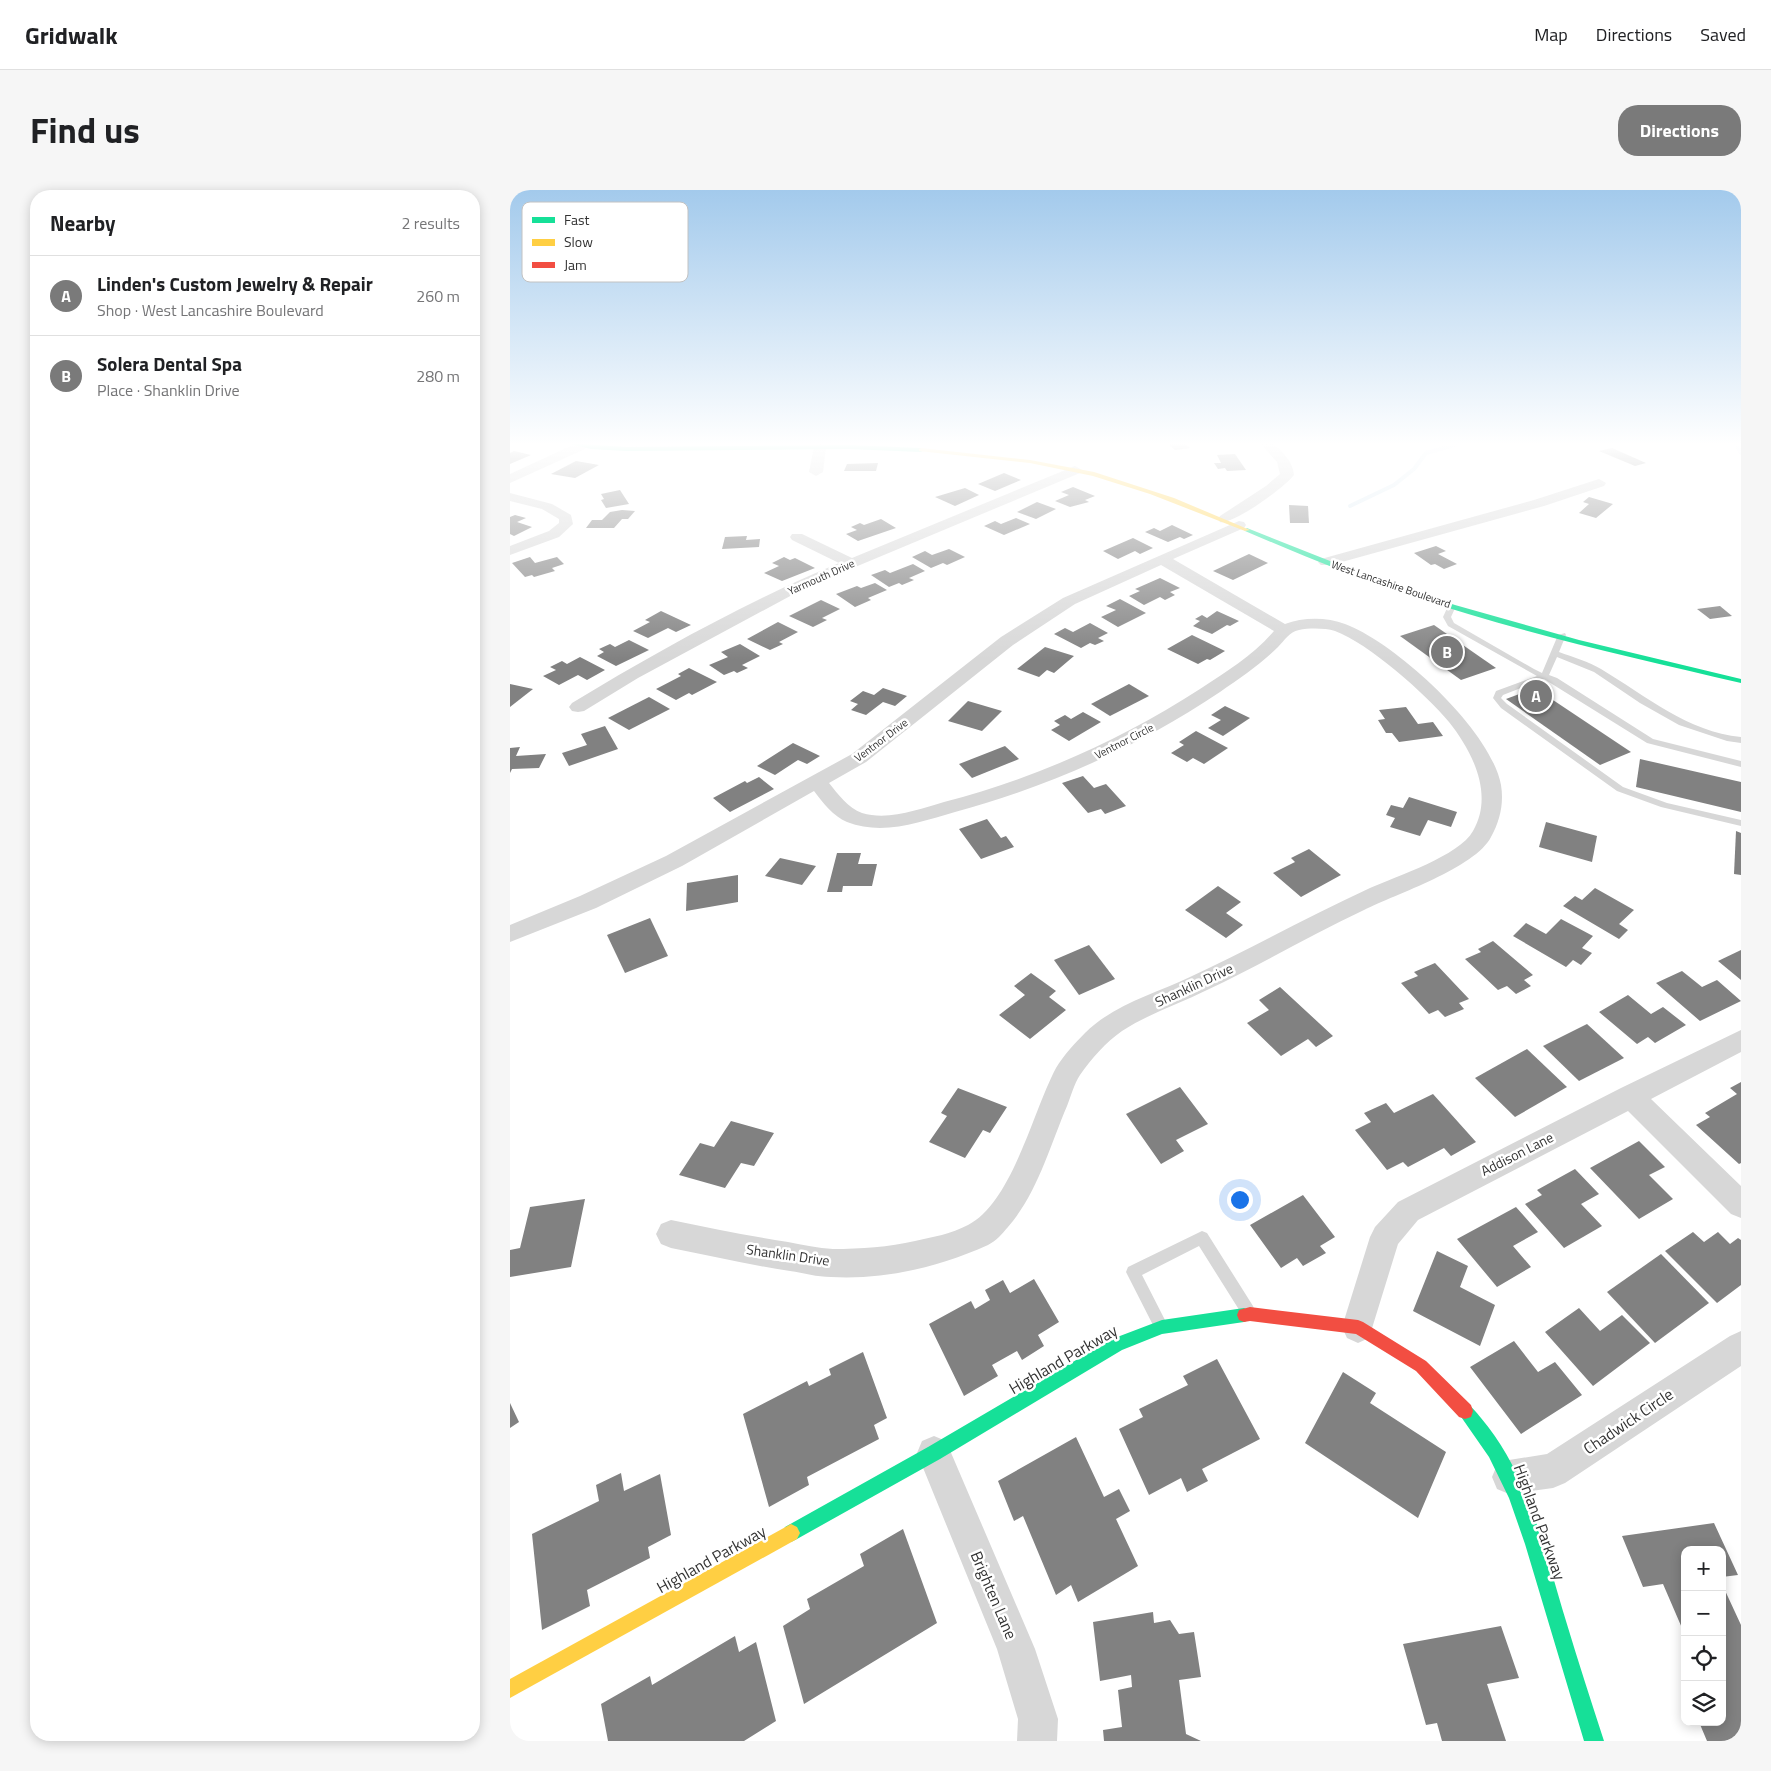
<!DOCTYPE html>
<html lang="en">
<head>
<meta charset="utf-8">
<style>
  :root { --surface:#fff; --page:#f6f6f6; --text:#202124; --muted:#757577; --line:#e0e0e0; --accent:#7a7a7a }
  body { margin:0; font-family:"Titillium Web",sans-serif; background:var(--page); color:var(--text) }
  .controls { position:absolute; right:15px; bottom:15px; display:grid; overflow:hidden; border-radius:10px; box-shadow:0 2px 12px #0003 }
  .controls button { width:45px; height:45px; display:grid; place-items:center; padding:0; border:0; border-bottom:1px solid var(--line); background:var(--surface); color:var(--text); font:25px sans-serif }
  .you { position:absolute; left:729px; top:1009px; width:18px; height:18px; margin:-12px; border:4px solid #fff; border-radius:50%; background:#1a73e8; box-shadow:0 0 0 8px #1a73e833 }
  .badge { display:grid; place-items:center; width:32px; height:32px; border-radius:50%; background:var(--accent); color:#fff; font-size:16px; font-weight:700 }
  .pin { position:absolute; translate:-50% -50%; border:2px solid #fff; box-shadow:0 1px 5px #0006 }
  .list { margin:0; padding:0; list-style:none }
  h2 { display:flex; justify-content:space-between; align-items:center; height:65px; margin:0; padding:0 20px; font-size:21px }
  h2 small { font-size:16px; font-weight:400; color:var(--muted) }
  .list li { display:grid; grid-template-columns:32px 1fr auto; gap:15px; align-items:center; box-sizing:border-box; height:80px; padding:0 20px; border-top:1px solid var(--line) }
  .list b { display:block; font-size:19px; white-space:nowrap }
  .list p { margin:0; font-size:16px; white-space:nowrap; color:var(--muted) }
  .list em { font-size:16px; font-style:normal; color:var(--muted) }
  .icon { flex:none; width:28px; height:28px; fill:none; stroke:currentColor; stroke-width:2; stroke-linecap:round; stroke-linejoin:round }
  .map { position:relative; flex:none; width:1231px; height:1551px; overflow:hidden; border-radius:20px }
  header { display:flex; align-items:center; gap:30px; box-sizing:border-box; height:70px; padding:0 25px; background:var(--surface); border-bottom:1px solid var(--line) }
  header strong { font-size:24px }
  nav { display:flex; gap:28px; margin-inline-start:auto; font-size:18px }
  .intro { display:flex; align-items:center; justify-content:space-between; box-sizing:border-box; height:120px; padding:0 30px }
  h1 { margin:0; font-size:35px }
  .button { padding:12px 22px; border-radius:20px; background:var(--accent); color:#fff; font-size:18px; font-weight:700 }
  main { display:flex; gap:30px; padding:0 30px }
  aside { flex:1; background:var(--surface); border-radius:20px; box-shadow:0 2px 12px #0003 }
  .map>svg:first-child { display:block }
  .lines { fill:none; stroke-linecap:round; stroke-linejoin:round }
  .stream { stroke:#ddebf3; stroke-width:4 }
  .building { fill:#818181 }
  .lane { fill:#d7d7d7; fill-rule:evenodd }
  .street { fill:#d7d7d7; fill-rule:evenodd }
  .fast { fill:#16e098; fill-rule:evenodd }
  .slow { fill:#ffcf43; fill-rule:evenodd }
  .jam { fill:#f24e42; fill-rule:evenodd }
  .labels { text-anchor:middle; stroke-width:5; stroke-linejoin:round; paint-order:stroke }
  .far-street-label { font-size:11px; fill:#333; stroke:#fff }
  .street-label { font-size:14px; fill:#333; stroke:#fff }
  .near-street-label { font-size:16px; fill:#333; stroke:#fff }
  .key { fill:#fff; stroke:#c2c2c2; stroke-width:1 }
  .key-label { font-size:14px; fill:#333 }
</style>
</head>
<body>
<header>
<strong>Gridwalk</strong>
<nav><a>Map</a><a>Directions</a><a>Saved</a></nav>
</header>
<div class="intro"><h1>Find us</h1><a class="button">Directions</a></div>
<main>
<aside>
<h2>Nearby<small>2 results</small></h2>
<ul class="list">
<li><span class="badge">A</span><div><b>Linden's Custom Jewelry &amp; Repair</b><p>Shop · West Lancashire Boulevard</p></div><em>260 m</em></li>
<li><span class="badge">B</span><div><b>Solera Dental Spa</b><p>Place · Shanklin Drive</p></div><em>280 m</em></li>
</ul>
</aside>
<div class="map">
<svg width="1231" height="1551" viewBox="0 0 1231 1551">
  <rect width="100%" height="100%" fill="#fff"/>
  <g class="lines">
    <g class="stream">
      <polyline points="1225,253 1231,263"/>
      <polyline points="840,316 884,295 904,279 916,263 952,253"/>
    </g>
  </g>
  <g class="building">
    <polygon points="657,253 674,253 680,258 665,260"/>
    <polygon points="1102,258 1136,273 1125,276 1089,261"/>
    <polygon points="4,261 21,265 0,274 0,263"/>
    <polygon points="725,264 736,280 717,281 715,278 708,279 704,273 711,273 707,265"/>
    <polygon points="66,271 89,275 65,288 41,284"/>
    <polygon points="368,273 366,281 334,281 337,274"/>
    <polygon points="494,283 511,290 485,301 468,294"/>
    <polygon points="563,297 585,306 575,310 579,312 560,317 545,311 559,305 551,302"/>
    <polygon points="455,298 469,305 445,316 425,307"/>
    <polygon points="110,300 119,314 96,318 91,310 94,309 91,304"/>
    <polygon points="1079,307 1103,314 1086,328 1069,323 1079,314 1073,312"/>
    <polygon points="527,312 546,319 526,329 507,322"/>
    <polygon points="779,315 798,316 799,333 780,333"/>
    <polygon points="112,320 125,321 118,329 112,329 104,338 76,338 82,330 92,330 100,322"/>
    <polygon points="5,325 16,328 7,332 22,337 4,346 0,344 0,327"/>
    <polygon points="506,328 520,334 494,345 474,336 485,331 491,334"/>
    <polygon points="371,329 386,338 348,351 336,344 347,340 341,337 350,333 354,335"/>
    <polygon points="662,335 683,345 674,349 670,347 658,352 635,342 644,338 650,341"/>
    <polygon points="237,346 236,350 250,349 249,357 212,359 215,347"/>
    <polygon points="623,348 643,358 630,364 625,361 608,369 593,361"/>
    <polygon points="926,356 936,361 928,364 947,374 934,379 925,374 921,375 904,363"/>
    <polygon points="439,359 455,367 437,375 433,373 421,378 402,367 415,361 422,365"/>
    <polygon points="739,364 758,373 723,390 703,381"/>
    <polygon points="20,367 25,373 47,367 54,374 42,378 45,381 24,387 22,385 15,387 2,373"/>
    <polygon points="274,367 280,370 285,368 305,378 272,391 254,383 269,376 262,373"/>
    <polygon points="403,374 415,381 399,388 404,390 392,395 389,393 379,397 361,385 375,380 380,383"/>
    <polygon points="650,388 670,398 660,402 665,405 655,410 650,407 634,415 619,406 630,401 625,399"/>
    <polygon points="365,393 377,400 358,408 361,410 345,417 326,404 347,396 351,398"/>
    <polygon points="610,409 636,423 608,437 591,427 606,420 596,416"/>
    <polygon points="311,410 330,419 312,428 317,430 303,437 279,426"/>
    <polygon points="1210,416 1222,426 1200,429 1187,419"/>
    <polygon points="151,421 181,435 166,442 158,438 138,448 123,441 140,432 135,430"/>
    <polygon points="707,421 729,431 720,436 717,435 702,444 683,436 690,431 685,429 692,425 697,428"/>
    <polygon points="268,432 288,442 269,452 273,454 260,460 237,449"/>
    <polygon points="580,433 598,443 588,448 594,451 585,455 580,453 571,458 544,444 555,438 563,442"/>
    <polygon points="924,435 986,478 951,490 890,446"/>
    <polygon points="682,445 715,461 700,470 697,469 688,474 657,459"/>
    <polygon points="119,450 139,460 106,476 87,466 94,462 89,459 100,454 105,457"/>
    <polygon points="230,454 250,466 232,475 238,478 227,483 224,481 214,485 199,475 218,467 211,462"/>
    <polygon points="535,457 564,466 544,483 537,480 529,487 507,479"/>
    <polygon points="70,467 95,480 77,490 68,485 49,495 33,486 46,480 40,477 52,471 57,474"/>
    <polygon points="179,478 207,492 182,505 179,503 166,510 146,499 171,486 168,484"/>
    <polygon points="0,494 23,499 0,517"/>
    <polygon points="619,494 639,506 600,526 581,514"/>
    <polygon points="373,498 397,506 385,516 373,512 356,525 341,520 348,514 340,511 353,501 364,505"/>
    <polygon points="1025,498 1121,562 1090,575 996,509"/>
    <polygon points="139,507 160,519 119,540 98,528"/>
    <polygon points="458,511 492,521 472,541 438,531"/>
    <polygon points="715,516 740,528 713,546 698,538 711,530 701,525"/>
    <polygon points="896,517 908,534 923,532 933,546 889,552 882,543 876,543 868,530 875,529 869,520"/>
    <polygon points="573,522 591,532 559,551 541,540 550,535 544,531 555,525 561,529"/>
    <polygon points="95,536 108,559 59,576 52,563 77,555 71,544"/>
    <polygon points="686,541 718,558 694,574 683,568 677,572 661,563 674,555 669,552"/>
    <polygon points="283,553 310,566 297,574 288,570 265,585 247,576"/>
    <polygon points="495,556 509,569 462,588 449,574"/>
    <polygon points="10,557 6,566 36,564 29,578 2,579 0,583 0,558"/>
    <polygon points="1130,569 1231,592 1231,622 1126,597"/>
    <polygon points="573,586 584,598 596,594 616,616 595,624 591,619 578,623 552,593"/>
    <polygon points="249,587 264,599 220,622 203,608 235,591 237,593"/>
    <polygon points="899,607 947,622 941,637 918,630 910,646 880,637 885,628 876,625 881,615 893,618"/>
    <polygon points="477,629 491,648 496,646 504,657 471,669 449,639"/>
    <polygon points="1036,632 1087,646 1082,672 1029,657"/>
    <polygon points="1226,641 1231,643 1231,685 1224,684"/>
    <polygon points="799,659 831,685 791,707 763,683 785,672 781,668"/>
    <polygon points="327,663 351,663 348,674 367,674 362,696 333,696 332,702 317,702"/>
    <polygon points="270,668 306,676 292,695 255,686"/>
    <polygon points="228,685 228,712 176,721 177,693"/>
    <polygon points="708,696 731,712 716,723 733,735 716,748 675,720"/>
    <polygon points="1085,698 1124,720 1109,734 1118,740 1109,749 1053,716 1065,706 1072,710"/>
    <polygon points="140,728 158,766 115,783 97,745"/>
    <polygon points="1051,729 1083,746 1072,758 1082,763 1071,775 1063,770 1056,777 1003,746 1016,733 1036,744"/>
    <polygon points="983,751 1023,785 1014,790 1021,796 1006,804 997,796 988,800 955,769 971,762 968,759"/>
    <polygon points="579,755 605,789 569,805 544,770"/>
    <polygon points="1231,760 1231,790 1208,771"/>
    <polygon points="925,773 959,809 949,813 954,819 935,827 928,820 919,824 891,793 908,786 904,782"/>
    <polygon points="1172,781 1192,797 1207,790 1231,811 1190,831 1146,793"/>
    <polygon points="521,783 546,801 539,807 556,820 520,849 489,825 515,805 504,796"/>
    <polygon points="770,797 823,846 806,857 798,849 771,866 737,833 759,820 749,810"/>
    <polygon points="1118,805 1141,824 1153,817 1176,835 1145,853 1138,847 1127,854 1089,822"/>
    <polygon points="1077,834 1114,868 1069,891 1033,856"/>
    <polygon points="1017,859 1057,897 1005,927 965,888"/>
    <polygon points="1231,892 1231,973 1229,974 1186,935 1200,927 1195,923 1227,904 1220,898"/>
    <polygon points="670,897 698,934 666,950 674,961 651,974 616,924"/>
    <polygon points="448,898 497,917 480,943 473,940 455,968 419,952 437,926 431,923"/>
    <polygon points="923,904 966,952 941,966 934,958 898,977 893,972 877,980 845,940 861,932 854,923 876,913 884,923"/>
    <polygon points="221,931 264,943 244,976 231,973 215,998 169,985 190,953 204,957"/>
    <polygon points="1129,951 1155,977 1139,985 1163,1009 1129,1029 1080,978"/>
    <polygon points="1065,979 1089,1004 1071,1014 1092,1036 1054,1058 1015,1014 1032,1005 1027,1000"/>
    <polygon points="793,1005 825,1047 810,1056 816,1063 793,1076 787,1068 771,1078 740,1035"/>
    <polygon points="75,1009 61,1077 0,1087 0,1060 10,1058 20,1017"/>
    <polygon points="1006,1017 1028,1042 1003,1056 1021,1077 987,1097 947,1049"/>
    <polygon points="1183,1042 1194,1052 1208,1042 1220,1054 1228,1048 1231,1050 1231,1095 1207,1113 1155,1061"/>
    <polygon points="927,1061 958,1076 950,1097 985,1115 970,1156 903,1121"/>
    <polygon points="1151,1064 1199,1113 1145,1153 1097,1102"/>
    <polygon points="524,1089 549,1132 528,1145 534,1156 512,1170 507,1161 482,1175 488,1186 454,1206 419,1134 461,1111 465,1119 480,1110 475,1100 493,1090 500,1103"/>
    <polygon points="1069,1118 1090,1141 1112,1125 1140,1153 1083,1196 1035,1142"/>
    <polygon points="1004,1151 1028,1182 1045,1172 1072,1205 1011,1244 960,1177"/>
    <polygon points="353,1162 377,1228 364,1235 369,1249 297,1287 299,1295 259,1317 233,1224 297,1191 299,1196 321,1185 319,1179"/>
    <polygon points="707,1169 750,1249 692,1279 698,1291 677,1302 671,1288 639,1305 609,1239 633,1227 629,1219 678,1195 673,1186"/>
    <polygon points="833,1182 866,1203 860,1213 936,1262 908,1328 795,1253"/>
    <polygon points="0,1213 9,1232 0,1238"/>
    <polygon points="566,1247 594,1307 609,1299 620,1321 606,1329 628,1376 568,1412 561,1395 546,1405 513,1326 504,1331 488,1291"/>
    <polygon points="111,1283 114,1301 150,1284 161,1345 138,1357 140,1368 77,1400 80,1416 32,1440 22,1344 89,1311 86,1295"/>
    <polygon points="1204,1333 1228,1385 1212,1387 1212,1360 1175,1360 1175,1445 1153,1394 1133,1397 1112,1346"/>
    <polygon points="393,1339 427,1433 294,1514 273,1436 300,1419 297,1409 354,1376 350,1364"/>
    <polygon points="1212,1394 1231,1435 1231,1551 1197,1551 1189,1532 1212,1532"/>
    <polygon points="643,1422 644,1433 660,1430 669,1444 684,1442 691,1487 669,1490 676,1544 691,1551 594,1551 593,1540 612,1537 608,1500 622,1497 621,1485 590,1491 583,1432"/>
    <polygon points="991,1436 1009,1488 977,1494 996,1551 932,1551 927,1533 916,1535 893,1454"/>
    <polygon points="225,1446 229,1462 246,1452 266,1531 234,1551 98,1551 91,1514 140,1486 142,1495"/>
  </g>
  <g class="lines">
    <g class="lane">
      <path d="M939,414L946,416L941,427L944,433L1024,479L1032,483L1048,445L1055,443L1056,445L1049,462C1063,467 1079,472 1091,479C1136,506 1178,542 1231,547V553L1217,551L1169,535L1130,513L1084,482L1047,467L1039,485L1047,488L1143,549L1231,571V577L1137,553L1034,489L993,505L991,508L997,514L1113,597L1157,613L1231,630V636L1151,617L1107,601L991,518L983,508L986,501L1027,486L938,436L933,427Z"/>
      <polygon points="692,1041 697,1043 743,1116 745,1121 743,1126 738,1128 733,1126 689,1056 632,1085 657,1134 655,1139 650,1141 645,1139 616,1082 618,1077"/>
    </g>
    <g class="street">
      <polygon points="67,253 75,253 77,256 75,259 0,293 0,284"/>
      <polygon points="310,253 316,257 313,282 306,286 299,282 304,257"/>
      <path d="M750,253H763C772,262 783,271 784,285C775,297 723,335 710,332L708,329L710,326L756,296L770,284L767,272Z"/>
      <path d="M565,276L572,280L570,283L295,398L128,488L74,521L68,522L62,521L59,517L62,513C146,462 238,411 329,373L282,350L280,347L282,344H292L342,368Z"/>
      <polygon points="1089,289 1096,293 1094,296 1034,316 821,375 811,375 808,372 811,369 1024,310"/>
      <polygon points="0,303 42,314 61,325 63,334 49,347 0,365 0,356 39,341 49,333 49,329 32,319 0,311"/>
      <path d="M729,331L734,332L736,335L734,338L663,369L775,434C793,427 817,427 835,434C886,453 981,540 991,595C994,613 990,631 981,647C965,678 886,704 854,720C801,745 750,775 697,800C669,814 638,824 612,841C596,852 581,869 570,885C564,894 561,906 557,916C540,956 527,1004 498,1037C492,1044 486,1051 478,1055C429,1077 375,1090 321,1087C307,1087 294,1083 280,1081C240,1075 201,1066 161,1058L151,1054L146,1044L151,1034L161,1030C200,1038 239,1046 278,1052C293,1055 308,1058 323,1059C351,1059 379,1057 405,1051C423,1047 441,1044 458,1035C502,1013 523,921 546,878C553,866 565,853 575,843C603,815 644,804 680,787C740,759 799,726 860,698C887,686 949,666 963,641C984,605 963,562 939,532C916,504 858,453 825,441C815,438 799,438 789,440C779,442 775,450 768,457C751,474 730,488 710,502C628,557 540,596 445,622C410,632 373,646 337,632C323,626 313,613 304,601L172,676L86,718L0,752V735L70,706L156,666L342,564L491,447L553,408ZM651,375L764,441C744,465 716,482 690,499C611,550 526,588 434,612C409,619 379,631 352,623C338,618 328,604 319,593L356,572L503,455L565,414Z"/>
      <polygon points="1231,840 1231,862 1141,909 1231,996 1231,1028 1221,1024 1118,921 908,1030 888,1054 859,1148 848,1153 837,1148 832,1137 860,1047 865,1037 888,1012 1111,898"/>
      <polygon points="1231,1141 1231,1176 1055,1293 1043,1298 999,1304 987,1299 982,1287 987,1275 999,1270 1037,1264 1220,1146"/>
      <polygon points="424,1246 436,1251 525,1459 548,1529 547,1551 507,1551 508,1529 487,1459 407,1263 412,1251"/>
    </g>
    <g class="fast">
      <polygon points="56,253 116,257 340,255 411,258 414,260 411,262 340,259 116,261 81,259"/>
      <path d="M737,338L863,388L945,415L1069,450L1231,489V493C1120,467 1009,442 901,406C844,387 789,364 735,341L734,340Z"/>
      <polygon points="734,1118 739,1120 741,1125 739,1130 734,1132 652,1144 612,1160 430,1269 287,1349 281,1352 275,1349 272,1343 275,1337 418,1257 602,1149 652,1130"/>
      <path d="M955,1213C962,1216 966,1222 971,1228C1019,1284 1035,1363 1056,1431C1068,1471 1081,1511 1094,1551H1074L1015,1354L999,1308L979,1267L947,1221L949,1215Z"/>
    </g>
    <g class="slow">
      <polygon points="411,258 520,270 584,282 664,308 740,340 735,341 640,304 583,286 520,273 409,261 409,259"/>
      <polygon points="281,1334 287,1337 290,1343 287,1349 0,1508 0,1489"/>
    </g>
    <polygon class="jam" points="740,1117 848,1130 853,1132 916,1171 961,1215 963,1221 961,1227 955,1229 949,1227 906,1181 846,1144 740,1131 734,1132 729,1130 727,1125 729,1120"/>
  </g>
  <linearGradient id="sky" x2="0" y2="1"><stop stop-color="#a3caec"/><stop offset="0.54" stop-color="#fff"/><stop offset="1" stop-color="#fff" stop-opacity="0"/></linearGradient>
  <rect width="1231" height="470" fill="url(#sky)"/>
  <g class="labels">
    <g class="far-street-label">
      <text transform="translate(311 387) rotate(-24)" y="4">Yarmouth Drive</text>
      <text transform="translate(881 394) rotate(19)" y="4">West Lancashire Boulevard</text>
      <text transform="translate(371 550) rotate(-37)" y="4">Ventnor Drive</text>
      <text transform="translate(614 551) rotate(-27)" y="4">Ventnor Circle</text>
    </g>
    <g class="street-label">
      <text transform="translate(684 795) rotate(-25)" y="5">Shanklin Drive</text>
      <text transform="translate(1007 964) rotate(-27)" y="5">Addison Lane</text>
      <text transform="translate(278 1065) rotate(8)" y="5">Shanklin Drive</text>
    </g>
    <g class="near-street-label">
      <text transform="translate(553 1169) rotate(-30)" y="6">Highland Parkway</text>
      <text transform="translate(1118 1231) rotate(-34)" y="6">Chadwick Circle</text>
      <text transform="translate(1030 1332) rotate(70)" y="6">Highland Parkway</text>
      <text transform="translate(201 1369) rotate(-29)" y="6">Highland Parkway</text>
      <text transform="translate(484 1405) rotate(67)" y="6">Brighten Lane</text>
    </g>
  </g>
  <rect x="12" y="12" width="166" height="80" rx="8" class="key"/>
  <rect x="22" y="27" width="23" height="6" fill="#16e098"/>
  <rect x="22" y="49" width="23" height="7" fill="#ffcf43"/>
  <rect x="22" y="72" width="23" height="6" fill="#f24e42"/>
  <g class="key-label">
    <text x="54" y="35">Fast</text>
    <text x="54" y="57">Slow</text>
    <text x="54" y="80">Jam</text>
  </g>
</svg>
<div class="controls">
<button>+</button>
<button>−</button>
<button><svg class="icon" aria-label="locate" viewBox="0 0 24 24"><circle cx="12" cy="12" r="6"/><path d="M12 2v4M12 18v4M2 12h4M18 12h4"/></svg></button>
<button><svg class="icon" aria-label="layers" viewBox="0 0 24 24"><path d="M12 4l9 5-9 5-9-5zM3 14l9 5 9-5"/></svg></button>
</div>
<div class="you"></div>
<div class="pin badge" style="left:1026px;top:506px">A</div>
<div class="pin badge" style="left:937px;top:462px">B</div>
</div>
</main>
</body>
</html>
